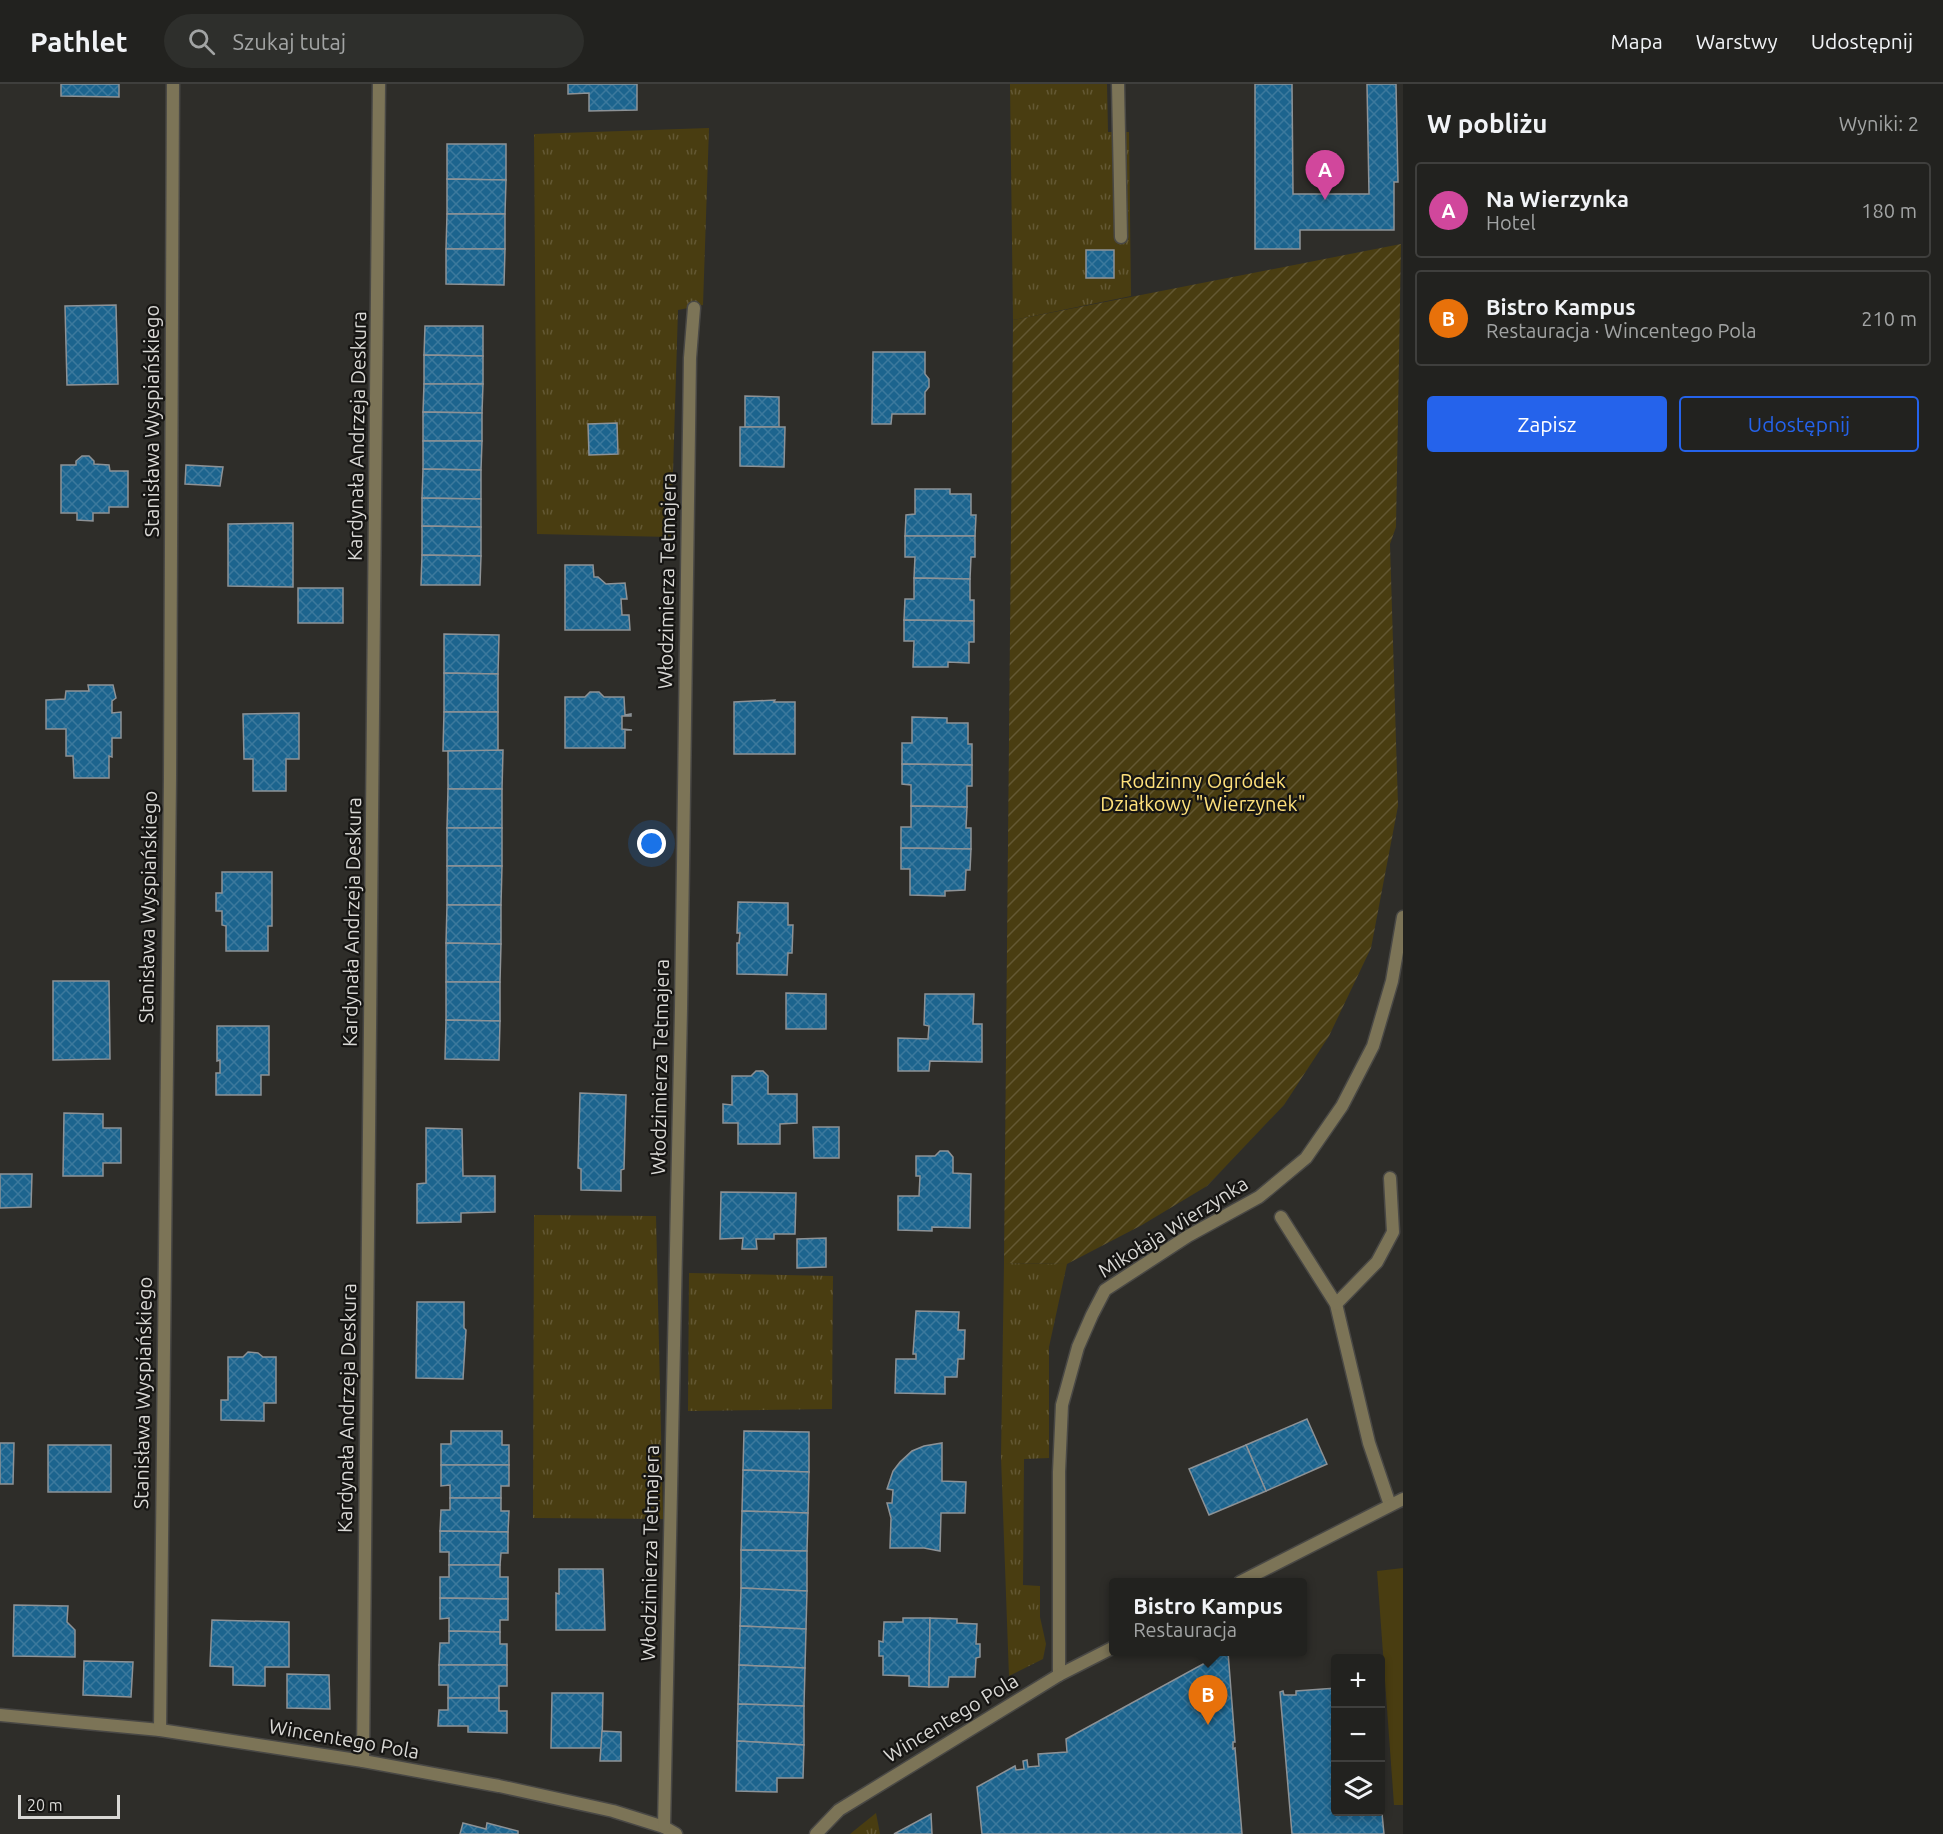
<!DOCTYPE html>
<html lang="pl">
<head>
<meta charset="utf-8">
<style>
  :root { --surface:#22221f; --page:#2e2f2c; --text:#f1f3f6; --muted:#a2a4a4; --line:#3f3f3d; --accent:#2563eb }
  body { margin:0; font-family:Ubuntu,sans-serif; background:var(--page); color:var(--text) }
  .controls { position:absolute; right:18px; bottom:18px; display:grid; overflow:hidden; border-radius:6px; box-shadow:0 3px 9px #0003 }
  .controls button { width:54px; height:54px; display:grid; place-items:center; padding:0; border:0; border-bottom:2px solid var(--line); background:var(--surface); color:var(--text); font:30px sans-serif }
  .scale { position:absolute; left:18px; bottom:15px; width:102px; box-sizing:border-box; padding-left:6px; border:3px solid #d9d8d5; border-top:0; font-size:16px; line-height:21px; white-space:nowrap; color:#d9d8d5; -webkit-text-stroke:4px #161513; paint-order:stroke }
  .you { position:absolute; left:652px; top:760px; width:21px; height:21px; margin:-15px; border:4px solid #fff; border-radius:50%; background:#1a73e8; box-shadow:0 0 0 9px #1a73e833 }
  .badge { display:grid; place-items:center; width:39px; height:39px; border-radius:50%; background:var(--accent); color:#fff; font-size:20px; font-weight:700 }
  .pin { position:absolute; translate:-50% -50px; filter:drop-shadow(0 2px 3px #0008) }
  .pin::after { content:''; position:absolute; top:32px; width:21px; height:18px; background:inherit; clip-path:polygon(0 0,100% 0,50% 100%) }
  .popup { position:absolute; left:1109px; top:1494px; width:198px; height:78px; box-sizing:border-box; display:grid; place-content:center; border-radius:6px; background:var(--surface); filter:drop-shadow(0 2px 4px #0005); font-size:20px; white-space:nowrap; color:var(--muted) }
  .popup b { font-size:22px; color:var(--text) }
  .popup::after { content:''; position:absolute; left:50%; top:100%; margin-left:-12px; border:12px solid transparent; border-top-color:var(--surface) }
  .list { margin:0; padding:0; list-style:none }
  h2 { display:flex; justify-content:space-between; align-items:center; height:78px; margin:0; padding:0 24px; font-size:26px }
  h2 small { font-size:20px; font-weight:400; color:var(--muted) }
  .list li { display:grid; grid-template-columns:39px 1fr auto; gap:18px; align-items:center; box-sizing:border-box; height:96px; margin:0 12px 12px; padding:0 12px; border:2px solid var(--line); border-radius:6px }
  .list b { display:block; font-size:22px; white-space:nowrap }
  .list p { margin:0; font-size:20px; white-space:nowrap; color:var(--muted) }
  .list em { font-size:20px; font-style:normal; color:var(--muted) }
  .actions { display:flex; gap:12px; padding:18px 24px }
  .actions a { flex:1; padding:14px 0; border:2px solid var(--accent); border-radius:6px; text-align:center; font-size:21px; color:var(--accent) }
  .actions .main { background:var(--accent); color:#fff }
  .icon { flex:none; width:33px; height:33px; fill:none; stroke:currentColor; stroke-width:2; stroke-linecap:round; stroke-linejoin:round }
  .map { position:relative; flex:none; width:1403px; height:1750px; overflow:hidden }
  header { display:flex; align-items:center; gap:36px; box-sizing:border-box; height:84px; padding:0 30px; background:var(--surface); border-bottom:2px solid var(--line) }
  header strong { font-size:28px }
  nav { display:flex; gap:33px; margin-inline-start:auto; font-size:21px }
  .search { width:420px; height:54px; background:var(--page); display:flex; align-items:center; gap:15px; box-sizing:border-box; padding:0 21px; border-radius:33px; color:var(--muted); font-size:22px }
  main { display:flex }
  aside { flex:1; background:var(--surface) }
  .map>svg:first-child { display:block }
  .grass { fill:url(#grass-tufts) }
  .garden { fill:url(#garden-furrows) }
  .pitch { fill:#493d11 }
  .building { fill:url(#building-cross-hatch); stroke:#8d9296; stroke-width:1.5 }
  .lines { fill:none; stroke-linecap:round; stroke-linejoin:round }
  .service-casing { stroke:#494845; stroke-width:15 }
  .minor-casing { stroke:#494845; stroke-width:15 }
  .service { stroke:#7c7457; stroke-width:12 }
  .minor { stroke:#7c7457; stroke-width:12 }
  .labels { text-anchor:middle; stroke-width:4.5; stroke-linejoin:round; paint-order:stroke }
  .street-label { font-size:20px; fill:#d9d8d5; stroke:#161513 }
  .park-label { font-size:20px; fill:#ffe17b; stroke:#161513 }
</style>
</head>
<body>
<header>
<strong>Pathlet</strong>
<div class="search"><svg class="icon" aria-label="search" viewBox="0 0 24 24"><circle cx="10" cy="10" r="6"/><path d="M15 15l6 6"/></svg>Szukaj tutaj</div>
<nav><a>Mapa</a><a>Warstwy</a><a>Udostępnij</a></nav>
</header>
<main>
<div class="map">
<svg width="1403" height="1750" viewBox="0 0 1403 1750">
  <defs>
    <pattern id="grass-tufts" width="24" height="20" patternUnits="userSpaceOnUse" patternTransform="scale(1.5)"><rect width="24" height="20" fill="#493d11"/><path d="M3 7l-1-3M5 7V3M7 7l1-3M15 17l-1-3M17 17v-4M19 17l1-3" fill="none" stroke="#635833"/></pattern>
    <pattern id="garden-furrows" width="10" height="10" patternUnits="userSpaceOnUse" patternTransform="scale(1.5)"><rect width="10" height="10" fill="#493d11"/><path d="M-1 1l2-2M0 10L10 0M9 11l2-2" fill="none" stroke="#635833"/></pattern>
    <pattern id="building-cross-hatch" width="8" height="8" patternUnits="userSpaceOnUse" patternTransform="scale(1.5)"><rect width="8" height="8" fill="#1c648e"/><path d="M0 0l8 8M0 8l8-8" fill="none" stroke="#3c799d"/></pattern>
  </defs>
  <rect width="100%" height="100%" fill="#2e2d29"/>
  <g class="grass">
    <polygon points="1010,0 1107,0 1108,48 1129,48 1131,212 1013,236"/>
    <polygon points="709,44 703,221 678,226 671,453 537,450 534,50"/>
    <polygon points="534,1131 656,1132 663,1435 533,1434"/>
    <polygon points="1004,1179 1067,1180 1049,1263 1049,1374 1024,1375 1023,1501 1040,1502 1040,1533 1046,1560 1043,1575 1009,1592 1001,1373"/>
    <polygon points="689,1189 833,1192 832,1325 688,1327"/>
    <polygon points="876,1729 880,1750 850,1750"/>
  </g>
  <polygon class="garden" points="1401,160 1396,443 1390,460 1398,722 1371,864 1329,952 1284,1021 1207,1102 1142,1141 1067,1180 1004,1179 1013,236"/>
  <polygon class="pitch" points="1403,1484 1403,1721 1394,1721 1377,1487"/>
  <g class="building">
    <polygon points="61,0 119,0 119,13 61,12"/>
    <polygon points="568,0 637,0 637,26 589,27 589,9 568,10"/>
    <polygon points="1255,0 1292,0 1293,110 1369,110 1367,0 1396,0 1398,98 1394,98 1394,146 1300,146 1300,165 1255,165"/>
    <polygon points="447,60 506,60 506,96 447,95"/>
    <polygon points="447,95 506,96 505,130 447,130"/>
    <polygon points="447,130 505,130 505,165 446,165"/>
    <polygon points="446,165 505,165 504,201 446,200"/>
    <rect x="1086" y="166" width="28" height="28"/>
    <polygon points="116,221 118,300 67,301 65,222"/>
    <polygon points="425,242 483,242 483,272 424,271"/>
    <polygon points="873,268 925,268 925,290 929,295 929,303 925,308 925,330 892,330 891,340 872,340"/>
    <polygon points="424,271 483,272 483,300 424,300"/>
    <polygon points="424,300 483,300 482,329 423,328"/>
    <polygon points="745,312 779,313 779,343 745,343"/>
    <polygon points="423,328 482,329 482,357 423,357"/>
    <polygon points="617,339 618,370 589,371 588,340"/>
    <polygon points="740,343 785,343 784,383 740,382"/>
    <polygon points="423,357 482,357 481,386 423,385"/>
    <polygon points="82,372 89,372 94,377 94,380 109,381 110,387 128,387 128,423 109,423 109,429 93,429 93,437 77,436 77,429 61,429 61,381 76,381 76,377"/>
    <polygon points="186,381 223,383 220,402 185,400"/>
    <polygon points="423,385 481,386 481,415 422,414"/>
    <polygon points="915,405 950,405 950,410 971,410 971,431 976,431 975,452 905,452 906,431 915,430"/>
    <polygon points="422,414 481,415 481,443 422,442"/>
    <polygon points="293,439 293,503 228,502 228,440"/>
    <polygon points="422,442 481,443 481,472 422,471"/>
    <polygon points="905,452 975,452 975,473 971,473 970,495 914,494 915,473 905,473"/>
    <polygon points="422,471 481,472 480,501 421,501"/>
    <polygon points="565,481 593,481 594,493 598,493 606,500 625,499 627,515 621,515 622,531 629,531 630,546 565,546"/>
    <polygon points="914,494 970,495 970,516 974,516 974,537 904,536 905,515 914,515"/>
    <rect x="298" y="504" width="45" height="35"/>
    <polygon points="904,536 974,537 974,558 969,558 969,579 948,578 948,583 913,583 914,557 904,557"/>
    <polygon points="444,550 499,551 498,590 444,589"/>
    <polygon points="444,589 498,590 498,628 444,628"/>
    <polygon points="88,601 113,601 116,614 112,617 112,629 121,628 121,654 112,654 112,673 109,672 109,694 74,694 73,672 66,672 66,645 46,645 46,616 65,615 66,607 89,607"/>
    <polygon points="590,608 599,608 604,613 624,613 625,631 631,630 631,632 622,632 622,645 632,646 625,646 625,664 565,664 565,613 585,613"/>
    <polygon points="775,616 774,618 795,618 795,670 734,670 734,618"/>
    <polygon points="444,628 498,628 498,667 443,667"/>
    <polygon points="299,629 299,675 286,675 286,707 253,707 253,675 244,675 243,630"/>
    <polygon points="912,633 947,634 947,639 968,639 968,660 972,660 972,681 902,680 902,659 912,659"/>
    <polygon points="503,666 502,705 448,705 448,667"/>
    <polygon points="902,680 972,681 972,702 967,702 967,723 911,722 911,701 902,700"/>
    <polygon points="448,705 502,705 502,744 447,744"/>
    <polygon points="911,722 967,723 966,744 971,744 971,765 901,764 901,743 911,743"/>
    <rect x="447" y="744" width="55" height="38"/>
    <polygon points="901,764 971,765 970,786 966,786 965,806 945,807 945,812 910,811 910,785 901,785"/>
    <polygon points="447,782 502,782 501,821 447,821"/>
    <polygon points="222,788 272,788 272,842 268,842 268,867 226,867 226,842 222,841 222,827 216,827 216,809 222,809"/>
    <polygon points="738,818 788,819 788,841 793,841 792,869 788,869 787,891 737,890 737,859 739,859 740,849 737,849"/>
    <polygon points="447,821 501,821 501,860 446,859"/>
    <polygon points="446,859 501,860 500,898 446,898"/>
    <polygon points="53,897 109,897 110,975 53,976"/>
    <polygon points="446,898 500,898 500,937 446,936"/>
    <polygon points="786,909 826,910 826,945 786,945"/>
    <polygon points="925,910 974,910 973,940 982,940 982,978 930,977 929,987 898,987 898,954 928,955 929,942 924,941"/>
    <polygon points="446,936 500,937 499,976 445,975"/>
    <polygon points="217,942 269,942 269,991 261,991 261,1011 216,1011 216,989 220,989 220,976 217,977"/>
    <polygon points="756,987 763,987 768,992 768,1010 797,1010 797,1039 780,1040 780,1060 738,1060 738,1039 723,1039 723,1020 732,1021 732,992 751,992"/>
    <polygon points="580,1009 626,1011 624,1085 621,1086 621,1107 581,1106 581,1085 578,1084"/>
    <polygon points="64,1029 103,1030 103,1044 121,1044 121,1079 103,1079 103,1092 63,1092"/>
    <polygon points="813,1043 839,1043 839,1074 814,1074"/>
    <polygon points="426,1044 462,1045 463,1092 495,1092 495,1128 461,1129 461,1138 417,1139 417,1100 426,1099"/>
    <polygon points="940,1067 948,1067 953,1073 953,1089 971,1090 970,1144 932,1143 932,1147 898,1146 898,1112 919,1112 920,1092 916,1092 916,1072 935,1072"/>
    <polygon points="0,1090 32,1090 31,1123 0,1124"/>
    <polygon points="721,1108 796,1109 795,1150 774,1150 774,1155 756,1155 757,1165 742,1165 743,1154 720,1155"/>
    <polygon points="826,1154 826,1183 797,1184 797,1155"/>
    <polygon points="417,1218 464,1218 464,1244 466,1246 463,1295 416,1294"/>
    <polygon points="916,1227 959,1228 958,1246 965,1246 964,1275 958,1275 957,1293 945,1293 945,1310 895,1309 896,1275 916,1275 916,1270 913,1270"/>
    <polygon points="248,1268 258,1269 263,1273 276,1273 276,1319 264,1319 264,1337 221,1336 221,1316 228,1316 228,1273 243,1273"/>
    <polygon points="1307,1335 1327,1380 1266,1407 1246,1361"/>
    <polygon points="451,1347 502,1347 502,1361 509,1361 509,1381 441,1381 441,1360 451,1360"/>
    <polygon points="744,1347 809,1348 809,1388 743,1386"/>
    <polygon points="0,1359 14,1359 13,1400 0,1400"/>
    <polygon points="942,1359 942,1397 966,1398 965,1429 941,1429 940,1467 924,1464 890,1464 891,1434 887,1419 892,1419 893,1406 887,1405 893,1387 900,1378 912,1367 924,1362"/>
    <rect x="48" y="1361" width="63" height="47"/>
    <polygon points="1246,1361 1266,1407 1209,1431 1189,1385"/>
    <polygon points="441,1381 509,1381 509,1402 501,1402 501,1414 450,1414 450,1401 441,1402"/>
    <polygon points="743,1386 809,1388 808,1429 742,1427"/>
    <polygon points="450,1414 501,1414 501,1427 509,1427 508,1448 440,1447 441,1426 450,1426"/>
    <polygon points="742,1427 808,1429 807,1467 741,1466"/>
    <polygon points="440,1447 508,1448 508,1469 501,1469 500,1481 449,1481 449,1468 440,1468"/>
    <polygon points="741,1466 807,1467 807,1507 741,1504"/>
    <polygon points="449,1481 500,1481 500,1493 508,1493 508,1515 440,1514 440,1493 449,1493"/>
    <polygon points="559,1485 603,1485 605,1546 556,1546 556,1509 559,1510"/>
    <polygon points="741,1504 807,1507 806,1545 740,1542"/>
    <polygon points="440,1514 508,1515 508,1536 500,1536 500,1548 449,1547 449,1534 440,1535"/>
    <polygon points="14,1521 68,1522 67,1538 75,1546 75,1573 13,1572"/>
    <polygon points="903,1534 930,1534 929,1603 909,1602 909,1592 883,1591 883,1572 879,1572 879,1557 883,1558 884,1538 903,1538"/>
    <polygon points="930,1534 957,1535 957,1539 977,1540 976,1560 980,1560 980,1573 976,1574 975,1593 949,1593 948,1603 929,1603"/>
    <polygon points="212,1536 289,1538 289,1583 265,1583 265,1602 233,1601 233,1583 210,1582"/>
    <polygon points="740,1542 806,1545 805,1584 739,1581"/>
    <polygon points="449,1547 500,1548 500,1560 507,1560 507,1581 439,1581 440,1559 449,1559"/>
    <polygon points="1225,1568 1228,1568 1235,1658 1233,1658 1233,1665 1235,1664 1242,1750 982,1750 977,1703 1015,1682 1016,1686 1024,1685 1023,1677 1027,1676 1028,1683 1039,1682 1038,1670 1067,1668 1066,1655"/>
    <polygon points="84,1577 133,1578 131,1613 83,1611"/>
    <polygon points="439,1581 507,1581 507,1602 499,1602 499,1614 448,1614 448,1601 439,1601"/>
    <polygon points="739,1581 805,1584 804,1622 738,1620"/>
    <polygon points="287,1590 329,1591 330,1625 287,1624"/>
    <polygon points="1336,1604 1336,1728 1380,1728 1380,1709 1384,1750 1292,1750 1280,1608 1283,1607 1284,1611 1296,1611 1296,1607"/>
    <polygon points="552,1609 603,1609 602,1664 551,1664"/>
    <polygon points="448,1614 499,1614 499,1627 507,1627 507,1649 468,1648 468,1642 438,1642 439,1626 448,1626"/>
    <polygon points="738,1620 804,1622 804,1661 737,1657"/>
    <polygon points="602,1647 621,1648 621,1677 600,1677"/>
    <polygon points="737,1657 804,1661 803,1694 777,1694 777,1708 736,1707"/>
    <polygon points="931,1730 932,1750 894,1750"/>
    <polygon points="463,1739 486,1745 487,1739 518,1747 518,1750 460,1750"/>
  </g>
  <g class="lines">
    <defs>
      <g id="service">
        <polyline points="1281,1133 1336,1220 1369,1359 1390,1421"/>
        <polyline points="1336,1220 1377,1178 1393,1148 1390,1094"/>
      </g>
      <g id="minor">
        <polyline points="1118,0 1121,153"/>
        <polyline points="1240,1498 1403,1415"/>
        <polyline points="1059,1591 1059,1388 1062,1321 1078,1263 1092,1231 1105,1206 1188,1152 1259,1113 1306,1074 1342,1022 1373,962 1392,897 1403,833"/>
        <polyline points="0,1631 160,1646 363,1677 499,1702 613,1727 664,1743 676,1750"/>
        <polyline points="160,1646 170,694 173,0"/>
        <polyline points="363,1677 379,0"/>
        <polyline points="664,1743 681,925 690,274 694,224"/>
        <polyline points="816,1750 839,1726 1059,1591 1114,1563"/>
      </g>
    </defs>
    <use href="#service" class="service-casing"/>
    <use href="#minor" class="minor-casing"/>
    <use href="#service" class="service"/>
    <use href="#minor" class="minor"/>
  </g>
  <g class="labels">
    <g class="street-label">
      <text transform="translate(152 337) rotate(-90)" y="7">Stanisława Wyspiańskiego</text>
      <text transform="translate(357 352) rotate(-89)" y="7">Kardynała Andrzeja Deskura</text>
      <text transform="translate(667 497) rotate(-89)" y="7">Włodzimierza Tetmajera</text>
      <text transform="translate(148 823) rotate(-89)" y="7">Stanisława Wyspiańskiego</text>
      <text transform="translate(352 838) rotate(-89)" y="7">Kardynała Andrzeja Deskura</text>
      <text transform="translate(660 983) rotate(-89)" y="7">Włodzimierza Tetmajera</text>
      <text transform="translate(1173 1143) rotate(-32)" y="7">Mikołaja Wierzynka</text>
      <text transform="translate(143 1309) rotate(-89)" y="7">Stanisława Wyspiańskiego</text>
      <text transform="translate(347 1324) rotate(-89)" y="7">Kardynała Andrzeja Deskura</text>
      <text transform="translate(650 1469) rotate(-89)" y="7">Włodzimierza Tetmajera</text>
      <text transform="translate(951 1634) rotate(-31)" y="7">Wincentego Pola</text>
      <text transform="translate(344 1655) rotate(10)" y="7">Wincentego Pola</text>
    </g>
    <g class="park-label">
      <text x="1203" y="704">Rodzinny Ogródek<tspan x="1203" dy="23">Działkowy "Wierzynek"</tspan></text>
    </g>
  </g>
</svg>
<div class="controls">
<button>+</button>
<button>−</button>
<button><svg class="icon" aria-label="layers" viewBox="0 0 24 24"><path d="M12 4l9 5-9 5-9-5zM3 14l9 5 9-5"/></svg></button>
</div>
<div class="scale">20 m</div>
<div class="you"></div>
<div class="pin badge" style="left:1325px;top:116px;background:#d1479c">A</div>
<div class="pin badge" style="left:1208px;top:1641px;background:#e8710a">B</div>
<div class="popup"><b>Bistro Kampus</b>Restauracja</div>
</div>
<aside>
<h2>W pobliżu<small>Wyniki: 2</small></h2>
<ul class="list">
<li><span class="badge" style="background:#d1479c">A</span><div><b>Na Wierzynka</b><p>Hotel</p></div><em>180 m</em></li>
<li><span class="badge" style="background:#e8710a">B</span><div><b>Bistro Kampus</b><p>Restauracja · Wincentego Pola</p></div><em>210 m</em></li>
</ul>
<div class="actions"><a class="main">Zapisz</a><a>Udostępnij</a></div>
</aside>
</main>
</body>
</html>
